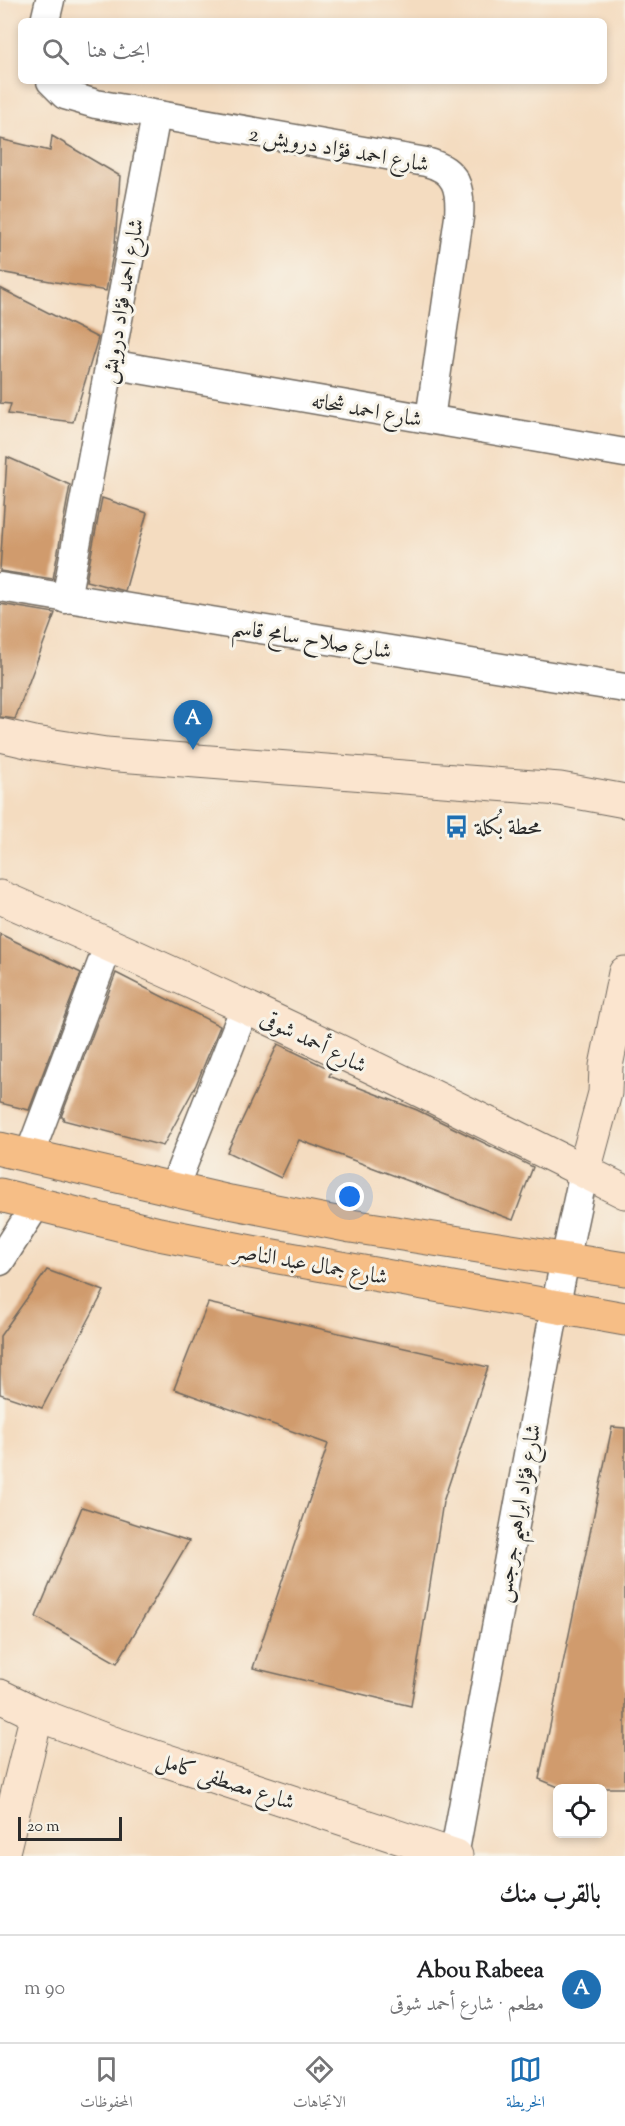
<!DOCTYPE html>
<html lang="ar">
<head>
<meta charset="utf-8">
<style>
  :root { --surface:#fff; --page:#f6f6f6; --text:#202124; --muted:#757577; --line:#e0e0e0; --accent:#1f6fb2 }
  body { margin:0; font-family:"Sorts Mill Goudy",Amiri,serif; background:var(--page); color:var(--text); direction:rtl }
  .controls { position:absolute; right:18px; bottom:18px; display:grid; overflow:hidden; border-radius:9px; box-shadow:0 3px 9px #0003 }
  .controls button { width:54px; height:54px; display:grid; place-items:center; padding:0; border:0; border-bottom:2px solid var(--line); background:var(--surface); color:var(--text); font:30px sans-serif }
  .scale { position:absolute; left:18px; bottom:15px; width:104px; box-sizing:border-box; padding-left:6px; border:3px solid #2b2b2b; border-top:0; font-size:16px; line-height:21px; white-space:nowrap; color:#2b2b2b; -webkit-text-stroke:4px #f7f3e8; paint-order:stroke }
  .you { position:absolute; left:350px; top:1197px; width:21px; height:21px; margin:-15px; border:4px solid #fff; border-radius:50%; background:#1a73e8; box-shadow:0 0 0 9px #1a73e833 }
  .badge { display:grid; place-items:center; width:39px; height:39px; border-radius:50%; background:var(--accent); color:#fff; font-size:20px; font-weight:700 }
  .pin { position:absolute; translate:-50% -50px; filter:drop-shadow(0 2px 3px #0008) }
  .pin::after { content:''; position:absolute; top:32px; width:21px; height:18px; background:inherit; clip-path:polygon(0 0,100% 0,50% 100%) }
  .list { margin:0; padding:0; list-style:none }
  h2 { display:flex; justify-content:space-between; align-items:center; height:78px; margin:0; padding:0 24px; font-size:26px }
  h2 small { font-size:20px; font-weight:400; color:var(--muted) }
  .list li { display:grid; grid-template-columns:39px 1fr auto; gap:18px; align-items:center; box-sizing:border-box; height:108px; padding:0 24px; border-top:2px solid var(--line) }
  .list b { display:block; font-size:22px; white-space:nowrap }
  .list p { margin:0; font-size:20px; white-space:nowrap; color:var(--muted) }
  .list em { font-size:20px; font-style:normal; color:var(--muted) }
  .icon { flex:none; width:33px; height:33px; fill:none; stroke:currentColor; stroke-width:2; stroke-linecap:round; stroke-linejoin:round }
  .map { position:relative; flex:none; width:625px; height:1856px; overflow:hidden; direction:ltr }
  .search { position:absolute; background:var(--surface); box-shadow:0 3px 9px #0003; left:18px; right:18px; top:18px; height:66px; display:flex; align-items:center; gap:15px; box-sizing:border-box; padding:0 21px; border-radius:9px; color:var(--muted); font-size:22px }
  .sheet { height:186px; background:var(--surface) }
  nav { display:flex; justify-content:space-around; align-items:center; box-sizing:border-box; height:84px; border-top:2px solid var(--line); background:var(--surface); font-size:16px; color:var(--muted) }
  nav a { display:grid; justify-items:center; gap:3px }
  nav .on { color:var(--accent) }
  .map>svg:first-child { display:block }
  .building { fill:#d09b6d }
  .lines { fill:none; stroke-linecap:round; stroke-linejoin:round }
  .street-casing { stroke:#71695f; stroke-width:31 }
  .secondary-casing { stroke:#71695f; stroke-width:35 }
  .primary-casing { stroke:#71695f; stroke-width:35 }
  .street { stroke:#fff; stroke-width:28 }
  .secondary { stroke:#fbe5cf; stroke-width:33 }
  .primary { stroke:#f6be86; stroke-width:33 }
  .labels { text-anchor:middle; stroke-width:6; stroke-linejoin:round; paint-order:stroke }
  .street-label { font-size:22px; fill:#2b2b2b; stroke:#f7f3e8 }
  .poi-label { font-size:22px; fill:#2b2b2b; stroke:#f7f3e8; text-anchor:start }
</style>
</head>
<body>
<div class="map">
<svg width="625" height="1856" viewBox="0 0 625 1856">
  <rect width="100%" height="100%" fill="#f7f3e8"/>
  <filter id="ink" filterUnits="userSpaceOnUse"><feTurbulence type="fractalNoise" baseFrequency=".0167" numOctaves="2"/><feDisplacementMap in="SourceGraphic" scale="12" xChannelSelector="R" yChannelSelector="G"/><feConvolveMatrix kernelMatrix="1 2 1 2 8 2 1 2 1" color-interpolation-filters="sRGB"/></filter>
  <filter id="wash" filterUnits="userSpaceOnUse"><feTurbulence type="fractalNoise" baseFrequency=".008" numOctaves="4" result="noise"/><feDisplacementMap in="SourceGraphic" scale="24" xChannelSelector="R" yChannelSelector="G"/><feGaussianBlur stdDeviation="1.35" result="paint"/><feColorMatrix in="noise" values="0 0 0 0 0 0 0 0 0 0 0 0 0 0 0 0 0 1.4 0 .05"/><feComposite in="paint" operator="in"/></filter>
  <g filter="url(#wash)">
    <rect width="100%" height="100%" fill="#f4dcc0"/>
    <g id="blocks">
      <g class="building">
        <polygon points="52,136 120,176 115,244 106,291 0,272 0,139 50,151"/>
        <polygon points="0,288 98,338 73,422 8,414 11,404 0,403"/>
        <polygon points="7,457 70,485 53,579 0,571"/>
        <polygon points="102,498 147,513 125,591 86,581"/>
        <polygon points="0,604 55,613 15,719 0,717"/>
        <polygon points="0,934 81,973 29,1110 0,1103"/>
        <polygon points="116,973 220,1026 196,1085 163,1146 63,1120 64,1117 61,1117"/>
        <polygon points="278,1044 332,1070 329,1076 417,1110 533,1167 513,1220 299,1140 281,1178 227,1152"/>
        <polygon points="47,1270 104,1291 42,1408 0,1394 0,1336"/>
        <polygon points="208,1303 488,1367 443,1502 411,1706 253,1668 328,1444 174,1389"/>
        <polygon points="612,1427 625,1428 625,1788 561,1788 539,1779"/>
        <polygon points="82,1507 189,1541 117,1663 36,1617"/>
      </g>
    </g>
  </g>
  <g filter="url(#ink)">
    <use href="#blocks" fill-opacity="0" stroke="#71695f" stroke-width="1.5"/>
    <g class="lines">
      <defs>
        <g id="street">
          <polyline points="45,21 50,0"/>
          <path d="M51,81L65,95L96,104L426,162C457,170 461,188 459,217L430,419"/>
          <polyline points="110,364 625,453"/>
          <polyline points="0,587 625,688"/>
          <polyline points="66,599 156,115"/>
          <polyline points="29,1156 109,944"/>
          <polyline points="173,1190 245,1007"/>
          <polyline points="0,1261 36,1205"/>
          <polyline points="454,1856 555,1308 584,1171"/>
        </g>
        <g id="secondary">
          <polyline points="0,735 35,743 106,754 560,789 625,801"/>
          <path d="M0,897C211,988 420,1088 625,1192"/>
          <polyline points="584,1171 605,1093 606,1066 625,973"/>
          <polyline points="0,1696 37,1714 110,1742 456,1856"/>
          <polyline points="2,1856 37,1714"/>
        </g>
        <g id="primary">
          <polyline points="0,1149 230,1202 351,1226 625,1269"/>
          <polyline points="0,1195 159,1234 251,1252 625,1319"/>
        </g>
      </defs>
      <use href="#street" class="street-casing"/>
      <use href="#secondary" class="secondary-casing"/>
      <use href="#primary" class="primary-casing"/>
      <use href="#street" class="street"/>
      <use href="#secondary" class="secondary"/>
      <use href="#primary" class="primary"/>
    </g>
  </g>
  <defs>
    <symbol id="bus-bare" viewBox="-9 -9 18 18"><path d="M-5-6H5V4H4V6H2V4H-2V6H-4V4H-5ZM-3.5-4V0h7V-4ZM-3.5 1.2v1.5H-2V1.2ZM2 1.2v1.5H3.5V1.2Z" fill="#1f6fb2" stroke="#f7f3e8" stroke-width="2.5" paint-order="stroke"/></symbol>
  </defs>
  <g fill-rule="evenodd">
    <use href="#bus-bare" x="440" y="810" width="33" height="33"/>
  </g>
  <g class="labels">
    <g class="street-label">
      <text transform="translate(339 148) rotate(10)" y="8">شارع احمد فؤاد درويش 2</text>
      <text transform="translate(121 301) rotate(-80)" y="8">شارع احمد فؤاد درويش</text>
      <text transform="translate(367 409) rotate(10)" y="8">شارع احمد شحاته</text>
      <text transform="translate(312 638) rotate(9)" y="8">شارع صلاح سامح قاسم</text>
      <text transform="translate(314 1041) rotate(26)" y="8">شارع أحمد شوقى</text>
      <text transform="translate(311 1263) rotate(10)" y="8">شارع جمال عبد الناصر</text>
      <text transform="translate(517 1513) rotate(-80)" y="8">شارع فؤاد ابراهيم جرجس</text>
      <text transform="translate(226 1780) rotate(18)" y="8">شارع مصطفى كامل</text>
    </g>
    <g class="poi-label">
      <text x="475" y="834">محطة بُكلة</text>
    </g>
  </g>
</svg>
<div class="controls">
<button><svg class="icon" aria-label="locate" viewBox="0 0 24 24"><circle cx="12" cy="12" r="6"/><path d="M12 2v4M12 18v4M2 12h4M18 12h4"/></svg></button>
</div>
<div class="scale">20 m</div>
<div class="you"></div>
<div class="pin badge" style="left:193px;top:750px">A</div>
<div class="search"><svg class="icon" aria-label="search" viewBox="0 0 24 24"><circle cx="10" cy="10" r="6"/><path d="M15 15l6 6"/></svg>ابحث هنا</div>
</div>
<section class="sheet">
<h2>بالقرب منك<small></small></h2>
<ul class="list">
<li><span class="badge">A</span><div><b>Abou Rabeea</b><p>مطعم · شارع أحمد شوقى</p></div><em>90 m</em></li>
</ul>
</section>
<nav>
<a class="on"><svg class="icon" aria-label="map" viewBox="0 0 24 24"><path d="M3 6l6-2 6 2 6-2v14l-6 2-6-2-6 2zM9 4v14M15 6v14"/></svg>الخريطة</a>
<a><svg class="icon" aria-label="directions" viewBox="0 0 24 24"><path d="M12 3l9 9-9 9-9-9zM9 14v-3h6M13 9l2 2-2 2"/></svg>الاتجاهات</a>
<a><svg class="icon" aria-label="saved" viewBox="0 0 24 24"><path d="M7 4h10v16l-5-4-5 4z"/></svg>المحفوظات</a>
</nav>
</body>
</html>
